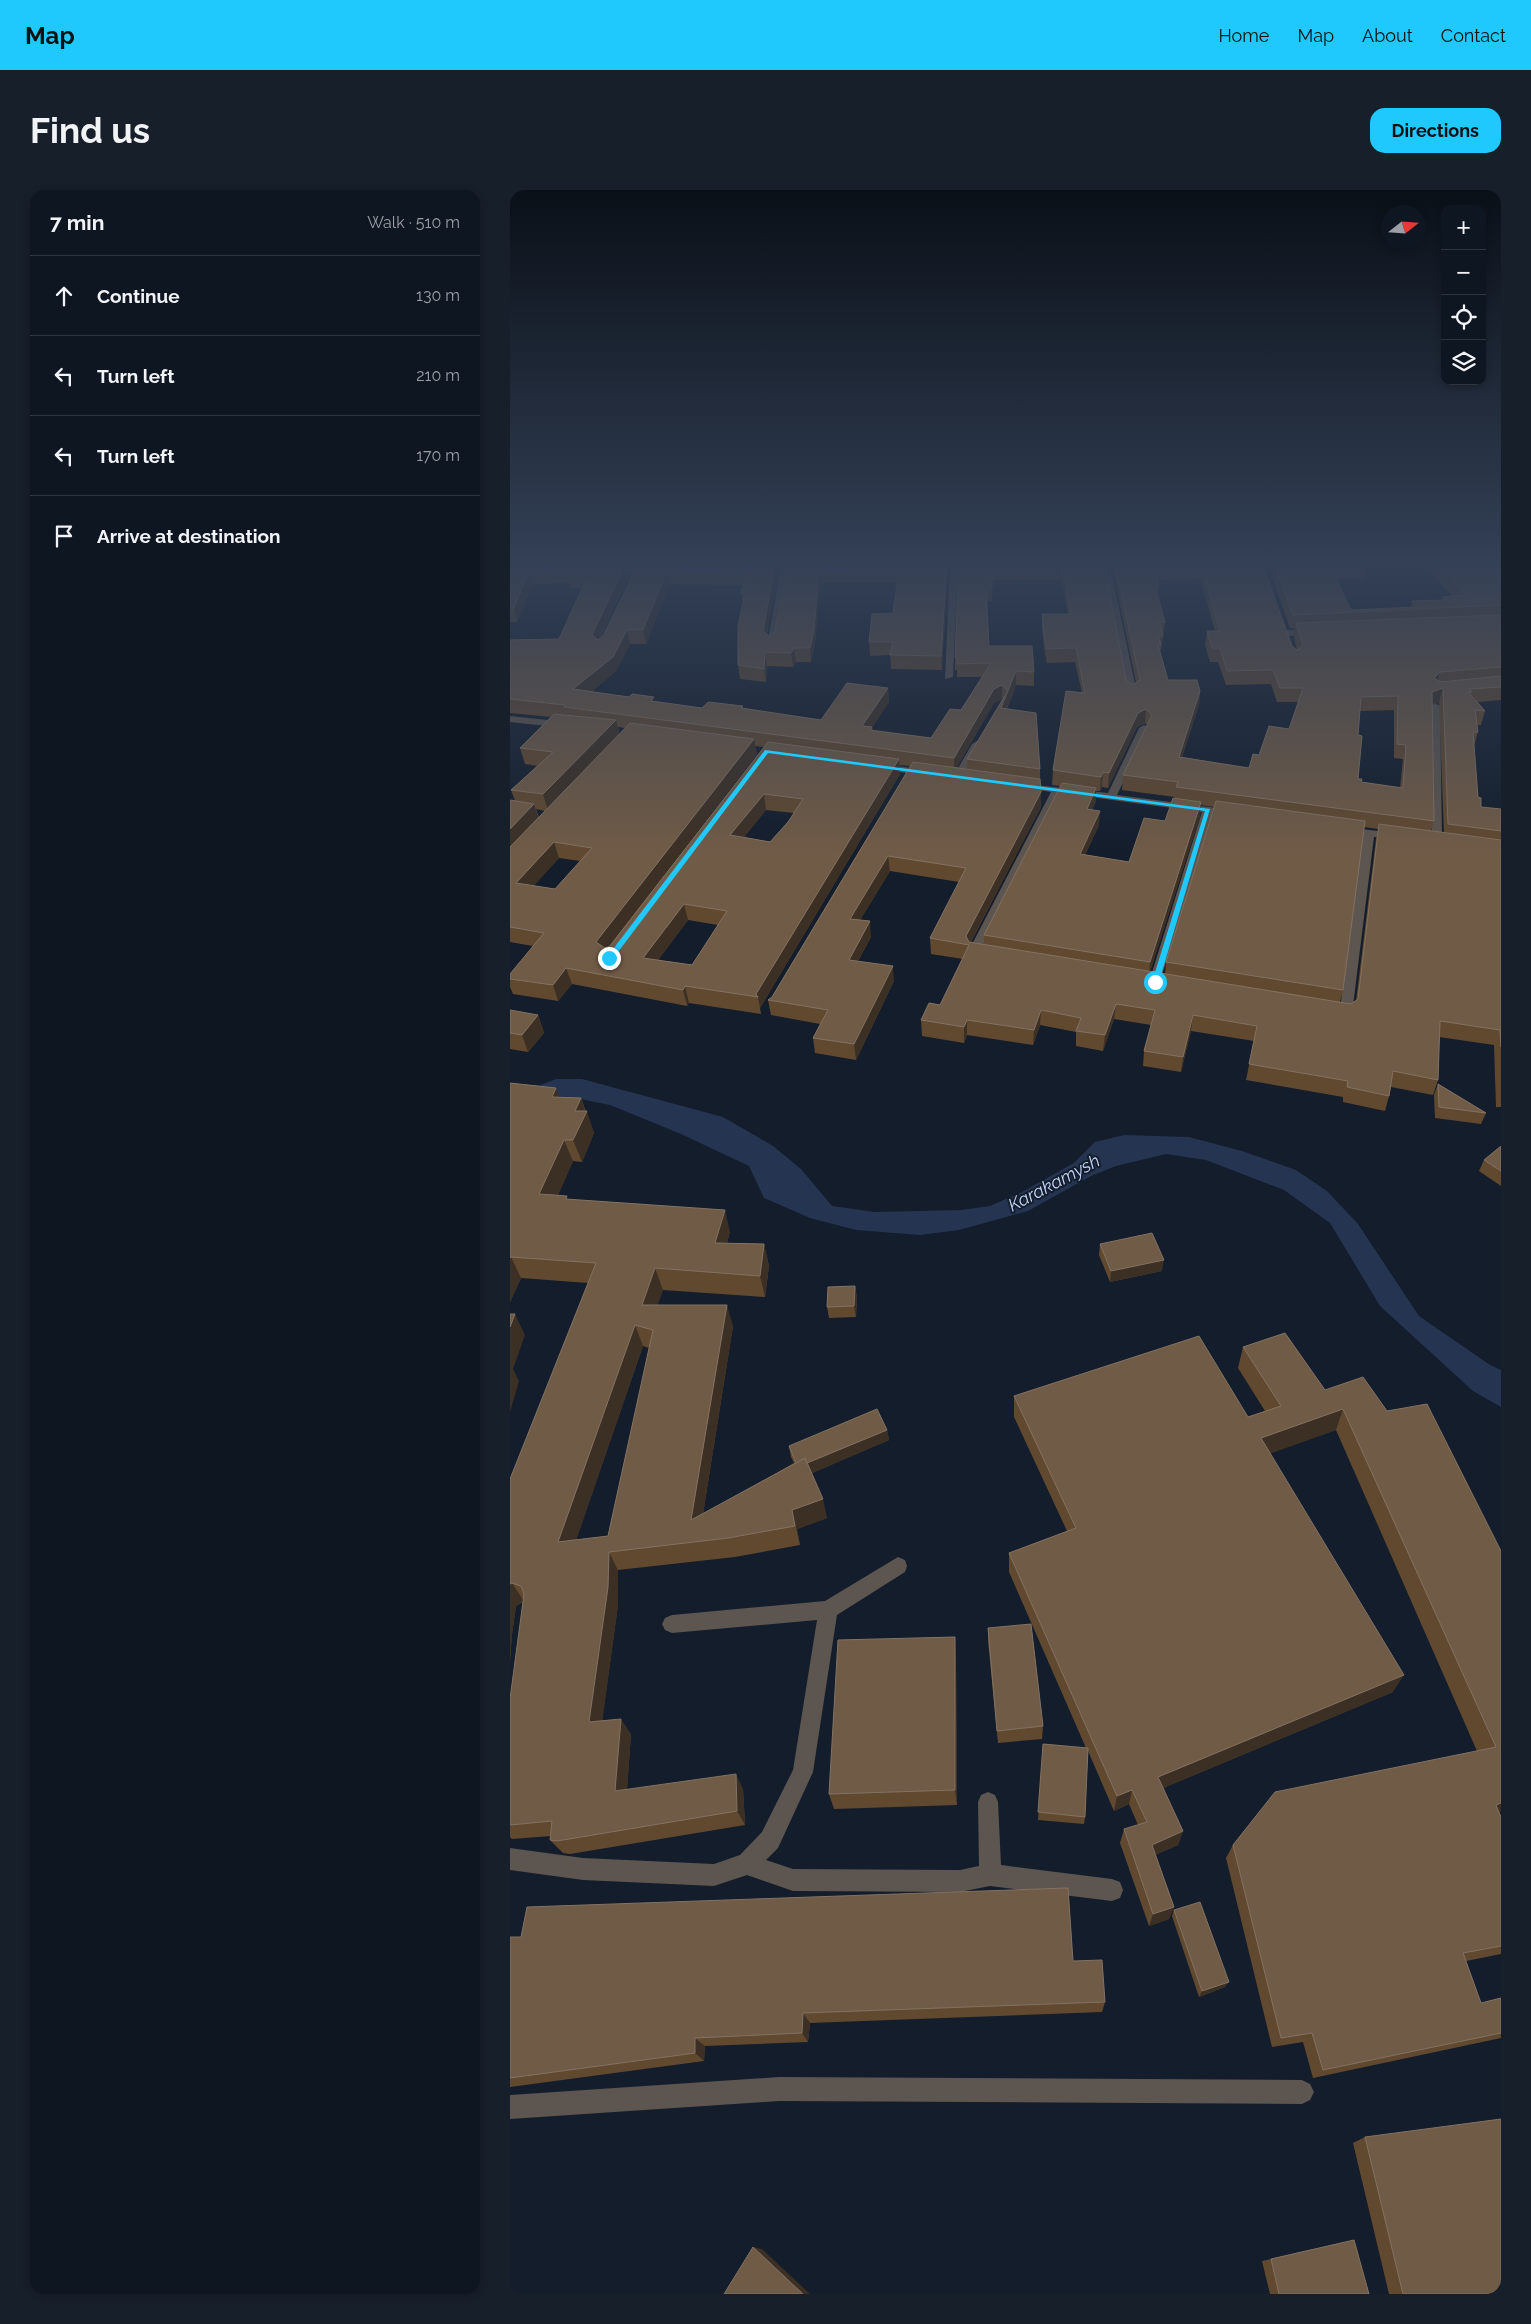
<!DOCTYPE html>
<html lang="en">
<head>
<meta charset="utf-8">
<style>
  :root { --surface:#0e1621; --page:#171f2a; --text:#f1f3f6; --muted:#9b9fa5; --line:#2e353f; --accent:#1fc9fd }
  body { margin:0; font-family:Raleway,sans-serif; background:var(--page); color:var(--text) }
  .controls { position:absolute; right:15px; top:15px; display:grid; overflow:hidden; border-radius:10px; box-shadow:0 2px 8px #0003 }
  .controls button { width:45px; height:45px; display:grid; place-items:center; padding:0; border:0; border-bottom:1px solid var(--line); background:var(--surface); color:var(--text); font:25px sans-serif }
  .compass { position:absolute; left:871px; top:15px; width:45px; height:45px; border-radius:50%; background:var(--surface); box-shadow:0 2px 8px #0003; rotate:73deg }
  .stop { position:absolute; width:15px; height:15px; margin:-11px; border:4px solid #1fc9fd; border-radius:50%; background:#fff }
  .stop.end { background:#1fc9fd; border-color:#fff; box-shadow:0 1px 5px #0008 }
  .list { margin:0; padding:0; list-style:none }
  h2 { display:flex; justify-content:space-between; align-items:center; height:65px; margin:0; padding:0 20px; font-size:21px }
  h2 small { font-size:16px; font-weight:400; color:var(--muted) }
  .list li { display:grid; grid-template-columns:32px 1fr auto; gap:15px; align-items:center; box-sizing:border-box; height:80px; padding:0 20px; border-top:1px solid var(--line) }
  .list b { display:block; font-size:19px; white-space:nowrap }
  .list em { font-size:16px; font-style:normal; color:var(--muted) }
  .icon { flex:none; width:28px; height:28px; fill:none; stroke:currentColor; stroke-width:2; stroke-linecap:round; stroke-linejoin:round }
  .map { position:relative; flex:none; width:991px; height:2104px; overflow:hidden; border-radius:15px }
  header { display:flex; align-items:center; gap:30px; box-sizing:border-box; height:70px; padding:0 25px; background:var(--accent); color:#111 }
  header strong { font-size:24px }
  nav { display:flex; gap:28px; margin-inline-start:auto; font-size:18px }
  .intro { display:flex; align-items:center; justify-content:space-between; box-sizing:border-box; height:120px; padding:0 30px }
  h1 { margin:0; font-size:35px }
  .button { padding:12px 22px; border-radius:15px; background:var(--accent); color:#111; font-size:18px; font-weight:700 }
  main { display:flex; gap:30px; padding:0 30px }
  aside { flex:1; background:var(--surface); border-radius:15px; box-shadow:0 2px 8px #0003 }
  .map>svg:first-child { display:block }
  .water { fill:#253451 }
  .lines { fill:none; stroke-linecap:round; stroke-linejoin:round }
  .minor { fill:#5d554f; fill-rule:evenodd }
  .wall { fill:#614930; fill-rule:evenodd }
  .shaded-wall { fill:#3c3025 }
  .building { fill:#705b46; stroke:#837262; fill-rule:evenodd }
  .route { fill:#1fc9fd }
  .labels { text-anchor:middle; stroke-width:4; stroke-linejoin:round; paint-order:stroke }
  .water-label { font-size:18px; font-style:italic; fill:#c4d6f8; stroke:#131d2c }
</style>
</head>
<body>
<header>
<strong>Map</strong>
<nav><a>Home</a><a>Map</a><a>About</a><a>Contact</a></nav>
</header>
<div class="intro"><h1>Find us</h1><a class="button">Directions</a></div>
<main>
<aside>
<h2>7 min<small>Walk · 510 m</small></h2>
<ul class="list">
<li><svg class="icon" aria-label="ahead" viewBox="0 0 24 24"><path d="M12 20V5M6 11l6-6 6 6"/></svg><div><b>Continue</b></div><em>130 m</em></li>
<li><svg class="icon" aria-label="left" viewBox="0 0 24 24"><path d="M17 20v-9H6M10 6l-5 5 5 5"/></svg><div><b>Turn left</b></div><em>210 m</em></li>
<li><svg class="icon" aria-label="left" viewBox="0 0 24 24"><path d="M17 20v-9H6M10 6l-5 5 5 5"/></svg><div><b>Turn left</b></div><em>170 m</em></li>
<li><svg class="icon" aria-label="arrive" viewBox="0 0 24 24"><path d="M6 21V4h12l-3 4 3 4H6"/></svg><div><b>Arrive at destination</b></div></li>
</ul>
</aside>
<div class="map">
<svg width="991" height="2104" viewBox="0 0 991 2104">
  <rect width="100%" height="100%" fill="#131d2c"/>
  <polygon class="water" points="46,889 72,889 213,927 263,956 291,979 322,1016 365,1022 451,1020 480,1016 510,1003 564,973 585,952 614,945 679,947 732,961 786,980 817,1001 848,1034 909,1126 980,1175 991,1180 991,1217 963,1201 870,1116 820,1033 774,1000 696,970 656,964 606,976 581,986 518,1021 449,1040 410,1045 346,1040 300,1028 254,1008 239,976 171,944 100,915 60,907 21,906 0,897 28,896"/>
  <g class="lines">
    <g class="minor">
      <polygon points="591,370 626,370 627,372 623,374 600,375 627,504 622,507 617,504 593,375 574,375 570,373 574,371"/>
      <polygon points="728,370 784,370 780,372 731,373"/>
      <polygon points="468,372 472,374 471,376 448,377 443,487 435,489 440,377 419,377 415,375 419,373"/>
      <polygon points="275,374 296,374 300,376 296,378 278,379 265,455 261,458 257,455 271,379 246,379 242,377 246,375"/>
      <polygon points="96,377 146,378 150,380 146,382 99,381 96,381"/>
      <polygon points="805,439 808,440 808,444 777,446 773,443 777,440"/>
      <polygon points="925,513 930,516 932,651 927,654 922,651 920,516"/>
      <polygon points="0,526 56,532 61,535 56,538 0,532"/>
      <polygon points="634,535 639,538 607,605 722,620 727,623 722,626 702,623 649,795 641,795 639,792 692,622 550,603 471,759 478,763 472,767 460,765 458,762 541,602 508,597 508,593 598,603 629,538"/>
      <polygon points="467,551 472,554 453,587 448,590 444,589 443,587 462,554"/>
      <polygon points="371,574 418,580 423,583 418,586 367,579 367,575"/>
      <polygon points="834,637 886,643 891,646 886,649 864,647 842,824 836,828 822,825 820,822 822,819 830,819 853,645 830,642 830,638"/>
      <polygon points="388,1367 395,1370 397,1376 395,1382 327,1425 303,1582 268,1658 256,1670 283,1679 450,1680 469,1676 468,1612 471,1605 478,1602 485,1605 488,1612 491,1675 602,1689 610,1692 613,1700 610,1708 602,1711 480,1696 450,1702 283,1701 237,1685 204,1696 73,1690 0,1680 0,1658 73,1668 204,1674 230,1665 252,1642 283,1580 307,1430 162,1443 155,1440 152,1434 155,1428 162,1425 315,1411"/>
      <polygon points="269,1887 792,1890 800,1894 804,1902 800,1910 792,1914 269,1911 0,1929 0,1905"/>
    </g>
  </g>
  <g class="wall">
    <path d="M26,370H449H438V379L432,480L381,479L380,465L360,466L359,452L383,423L387,392L310,393L305,453L301,472H286L283,477L257,476L256,492L230,489L228,475L233,413L231,403L233,395L160,394L136,454H120L106,481L81,502L192,518L233,516V518L311,530L378,498L379,512L362,537L363,541L421,548L451,520L472,487H447V480H445V467L449,370H593L616,490L622,495L626,492L602,377L603,370H751L782,456L787,460L784,447L785,438H780L758,375V370H854L857,375L854,388H826L841,420L900,418L902,411L932,410L933,407L942,406L915,374L916,370H991V510L968,512L975,521L971,535H967L968,542L964,556L968,607L971,617L991,619V917H986L984,855L929,847L928,890L923,905L881,897L879,906L875,921L833,912V907L736,890L744,851L681,841L671,882L633,876L634,861L641,835L604,829L593,861L566,856V842L530,835L523,855L457,845L454,853L412,846L411,830L430,815L453,769L421,764L420,748L449,692L380,681L350,730L361,747L348,771L384,791L346,870L305,863L303,848L310,834L261,825L258,810L262,807L400,576L389,575L390,584L250,818L251,824L179,813L177,816L62,794L48,811L3,804L0,797V784L23,756L0,752V610L5,611L1,600L28,576L15,574L10,558L41,527L0,523V450L49,449L72,398H61L60,393L23,394L7,432H0V382L26,372ZM267,373H277L265,442L259,446L257,444L268,382ZM118,375H127L93,446L90,449L120,384ZM690,389L705,441H697L695,455L700,472H708L716,495L761,494L767,512H788L779,539L749,565L739,578L672,567L689,515L690,501L658,490L650,462V460H651L655,432L648,406L649,396L647,390ZM482,390H552L558,424H532V437L534,458L537,473L565,472L572,503L543,580L542,595L550,596L474,745V754L461,752L531,617L530,579L497,519L506,495L524,496V482L479,456L477,411H482ZM492,509L457,569V579L447,577L484,513ZM929,512L934,643L921,641L924,631L922,515ZM884,520V568L893,569L890,598L851,592L848,589V545L850,521ZM635,533L637,535L613,585L612,600L665,607L655,631L619,672L575,665L589,635L582,620L586,611V601H590L592,597L598,598L627,537ZM108,537L115,538L109,544ZM245,556L254,557L99,756L247,564ZM691,615L704,617L656,772L655,784L640,781L690,626ZM26,619L35,621L29,627ZM256,620L284,623L278,632L260,652L234,647ZM854,637L868,639L866,649L846,811L841,814L830,812L833,800ZM49,668L70,671L45,699L23,696ZM178,730L208,735L182,775L148,770Z"/>
    <polygon points="0,820 28,825 34,843 18,862 0,859"/>
    <path d="M0,893L46,898L49,907L71,908L84,943L72,972L63,971L48,1005L59,1010L220,1042L217,1053L254,1054L259,1076L255,1107L153,1100L147,1115L223,1136L193,1324L284,1273L281,1267L279,1256L377,1240L379,1250L302,1283L317,1328L287,1339L290,1355L225,1367L108,1380V1415L92,1531L121,1544L117,1599H233L235,1635L60,1664L53,1663L40,1650L41,1646L2,1649L0,1647V1509L13,1412L6,1416L2,1444L0,1471V1289L78,1093L11,1088L0,1112ZM133,1156L139,1158L98,1346L66,1350Z"/>
    <polygon points="928,894 976,923 971,934 925,928 924,905"/>
    <polygon points="991,956 991,996 969,981 974,970"/>
    <polygon points="590,1054 652,1081 600,1092 589,1065"/>
    <polygon points="345,1096 347,1108 346,1127 319,1128 317,1117"/>
    <polygon points="733,1157 815,1200 877,1221 991,1361 991,1621 989,1622 991,1627 991,1764 956,1771 971,1813 991,1808 991,1848 803,1888 793,1852 762,1857 716,1668 723,1655 967,1561 826,1240 760,1263 883,1502 653,1598 673,1641 668,1655 645,1665 664,1717 659,1729 639,1736 610,1653 614,1639 628,1635 619,1614 604,1621 578,1561 575,1627 574,1634 528,1630 533,1554 576,1558 499,1382 499,1363 557,1341 504,1227 504,1206 738,1227 755,1221 728,1178"/>
    <polygon points="478,1438 533,1536 532,1549 488,1553 478,1451"/>
    <polygon points="446,1465 447,1615 324,1619 319,1604"/>
    <polygon points="664,1720 715,1797 689,1807 662,1726"/>
    <polygon points="0,1747 563,1771 595,1812 592,1822 300,1833 298,1852 195,1856 194,1871 0,1897"/>
    <polygon points="855,1947 991,2104 879,2104 843,1953"/>
    <polygon points="844,2050 859,2104 760,2104 752,2071"/>
  </g>
  <g class="shaded-wall">
    <polygon points="266,370 268,382 255,455 253,441"/>
    <polygon points="437,370 438,379 432,480 431,466"/>
    <polygon points="117,371 120,384 85,458 82,445"/>
    <polygon points="309,380 310,393 305,453 301,472 300,458"/>
    <polygon points="19,381 23,394 7,432 4,418"/>
    <polygon points="157,381 160,394 136,454 133,440"/>
    <polygon points="117,440 120,454 106,481 67,513 63,499"/>
    <polygon points="284,458 286,472 283,477 281,463"/>
    <polygon points="255,462 257,476 256,492 254,479"/>
    <polygon points="506,481 506,495 491,532 491,518"/>
    <polygon points="930,482 927,496 924,488"/>
    <polygon points="492,495 492,509 484,513 444,582 444,568 484,499"/>
    <polygon points="378,498 379,512 354,550 352,536"/>
    <polygon points="933,498 929,512 918,516 922,502"/>
    <polygon points="690,501 689,515 667,581 669,567"/>
    <polygon points="636,519 635,533 627,537 598,598 599,583 628,523"/>
    <polygon points="106,530 110,546 38,621 33,604"/>
    <polygon points="244,549 247,564 93,764 86,752 89,748"/>
    <polygon points="389,569 390,584 250,818 248,807 246,804"/>
    <polygon points="593,582 592,597 590,601 591,587"/>
    <polygon points="586,598 586,611 576,633 577,619"/>
    <polygon points="531,602 531,617 459,755 456,746"/>
    <polygon points="254,604 256,620 223,661 220,645"/>
    <polygon points="691,612 690,626 639,786 640,772"/>
    <polygon points="24,614 29,629 0,660 0,639"/>
    <polygon points="590,621 589,635 569,678 570,664"/>
    <polygon points="44,652 49,668 12,709 6,693"/>
    <polygon points="378,666 380,681 342,744 340,729"/>
    <polygon points="174,714 178,730 138,784 133,768"/>
    <polygon points="360,731 361,747 340,785 339,770"/>
    <polygon points="383,776 384,791 346,870 344,854"/>
    <polygon points="56,778 62,794 48,811 43,795"/>
    <polygon points="175,796 179,813 177,816 173,800"/>
    <polygon points="606,814 604,829 593,861 595,845"/>
    <polygon points="531,820 530,835 523,855 524,840"/>
    <polygon points="28,825 34,843 18,862 12,845"/>
    <polygon points="683,825 681,841 671,882 673,867"/>
    <polygon points="457,830 457,845 454,853 454,837"/>
    <polygon points="46,898 54,920 42,907"/>
    <polygon points="71,908 76,923 77,921 84,943 72,972 63,950 65,921"/>
    <polygon points="54,950 63,971 39,1026 29,1004"/>
    <polygon points="215,1020 220,1042 211,1074 205,1053"/>
    <polygon points="254,1054 259,1076 255,1107 250,1086"/>
    <polygon points="1,1067 11,1088 0,1112 0,1068"/>
    <polygon points="654,1070 652,1081 600,1092 601,1081"/>
    <polygon points="145,1078 153,1100 140,1137 132,1115"/>
    <polygon points="345,1096 347,1108 346,1127 344,1116"/>
    <polygon points="217,1115 223,1136 189,1349 181,1330"/>
    <polygon points="5,1124 15,1145 3,1179 9,1191 0,1222 0,1137"/>
    <polygon points="125,1135 133,1156 59,1371 48,1352"/>
    <polygon points="833,1219 826,1240 745,1269 751,1248"/>
    <polygon points="377,1240 379,1250 291,1288 288,1277"/>
    <polygon points="313,1309 317,1328 287,1339 290,1355 282,1320"/>
    <polygon points="99,1362 108,1380 108,1415 90,1548 79,1532"/>
    <polygon points="2,1393 14,1411 6,1416 2,1444 0,1471 0,1394"/>
    <polygon points="445,1447 446,1465 447,1615 445,1600"/>
    <polygon points="894,1485 883,1502 643,1602 648,1587"/>
    <polygon points="111,1529 121,1544 116,1616 105,1601"/>
    <polygon points="226,1584 233,1599 235,1635 227,1621"/>
    <polygon points="622,1600 619,1614 604,1621 607,1606"/>
    <polygon points="991,1613 991,1621 972,1629 986,1615"/>
    <polygon points="673,1641 668,1655 638,1668 642,1655"/>
    <polygon points="664,1717 659,1729 639,1736 643,1724"/>
    <polygon points="719,1792 715,1797 689,1807 692,1801"/>
    <polygon points="293,1823 300,1833 298,1852 292,1843"/>
    <polygon points="185,1848 195,1856 194,1871 185,1863"/>
    <polygon points="243,2057 252,2059 300,2104 293,2104"/>
  </g>
  <g class="building">
    <path d="M176,370H266L253,441L259,446L265,442L278,370H437L431,466L380,465L383,452H359L362,424L383,423L389,379L309,380L304,440L300,458H284L281,463L255,462L254,479L228,475V436L235,403H231L236,383L157,381L133,440H117L103,467L63,499L119,507L122,504L144,507L141,511L192,518L198,512L233,516L231,518L311,530L337,493L378,498L352,536L362,537L360,540L421,548L440,519L451,520L481,473L447,474V467H445L449,370H593L616,490L622,495L630,490L604,370H751L782,456L787,460L793,455L786,433L991,425V477L930,482L924,488L931,492L991,486V497L959,499L962,502H958L975,521L965,520L968,542H963L968,607L971,608V617L991,619V641L938,634L933,498L922,502L924,631L666,597L668,592L613,585L642,525L636,519L628,523L599,583L593,582L591,587L543,580L556,501L575,503L566,458L537,459L534,444L532,424H561L552,377H482V398H476L479,456H522L524,482L506,481L491,518L526,523L530,579L457,569L498,501L492,495L484,499L444,568L54,517L55,515L0,509V450L49,449L78,385H58L60,380L19,381L4,418H0V382L5,372L117,371L82,445L88,450L93,446L130,371ZM691,376L710,441H697L702,458H710L717,481L763,480L770,498H793L779,539L759,536L749,565L743,564L739,578L669,567L690,501L687,490H658L648,455H651L648,446H653L649,432H655L645,397L649,396L644,377ZM888,506L887,554L896,555L893,598L851,592L852,589H848L852,546L848,545L851,507Z"/>
    <polygon points="763,370 854,370 857,375 820,375 841,420 907,417 902,411 936,410 933,407 955,405 926,370 991,370 991,415 783,425"/>
    <polygon points="44,524 106,530 33,604 1,600 43,562 10,558"/>
    <path d="M120,533L244,549L89,748L86,752L95,758L100,756L258,552L389,569L246,804L248,807L175,796L173,800L56,778L43,795L0,789V784L34,743L0,737V657ZM254,604L293,609L278,632L260,652L220,645ZM44,652L82,658L45,699L6,693ZM174,714L217,721L182,775L133,768Z"/>
    <polygon points="403,572 530,589 531,602 456,746 459,752 841,814 848,809 869,634 991,650 991,857 990,840 930,831 928,890 883,881 879,906 837,897 838,891 739,874 747,836 683,825 673,867 634,861 645,820 606,814 595,845 566,841 571,828 531,820 524,840 457,830 454,837 411,830 419,813 430,815 459,755 420,748 456,678 378,666 340,729 360,731 339,770 383,776 344,854 303,848 318,820 258,810 262,807"/>
    <polygon points="552,593 586,598 577,619 590,621 570,664 619,672 634,628 655,631 663,608 691,612 640,772 474,745"/>
    <polygon points="0,610 24,614 0,639"/>
    <polygon points="706,611 855,631 833,800 656,772"/>
    <polygon points="0,820 28,825 12,845 0,843"/>
    <path d="M0,893L46,898L42,907L71,908L65,921H77L63,950H54L29,1004L57,1006L56,1009L215,1020L205,1053L254,1054L250,1086L145,1078L132,1115H217L181,1330L295,1268L313,1309L282,1320L285,1336L218,1348L99,1362L98,1397L79,1532L111,1529L105,1601L226,1584L227,1621L47,1651L40,1650L42,1631L0,1635V1509L14,1404L11,1396L2,1393L0,1394V1289L86,1073L1,1067L0,1068ZM125,1135L143,1140L98,1346L48,1352Z"/>
    <polygon points="928,894 976,923 929,917"/>
    <polygon points="991,956 991,981 974,970"/>
    <polygon points="642,1043 654,1070 601,1081 590,1054"/>
    <polygon points="345,1096 344,1116 317,1117 318,1097"/>
    <polygon points="0,1124 5,1124 0,1137"/>
    <polygon points="775,1143 815,1200 853,1187 877,1221 917,1214 991,1361 991,1613 986,1615 991,1627 991,1756 953,1763 971,1813 991,1808 991,1843 813,1880 802,1843 771,1848 723,1655 765,1602 986,1557 833,1219 751,1248 894,1485 648,1587 673,1641 642,1655 664,1717 643,1724 614,1639 637,1632 622,1600 607,1606 499,1363 566,1338 504,1206 689,1146 738,1227 771,1216 733,1157"/>
    <polygon points="367,1219 377,1240 297,1273 295,1268 286,1273 279,1256"/>
    <polygon points="521,1434 533,1536 487,1541 478,1438"/>
    <polygon points="445,1447 445,1600 319,1604 328,1450"/>
    <polygon points="533,1554 578,1558 575,1627 528,1622"/>
    <polygon points="558,1698 563,1771 592,1770 595,1812 293,1823 292,1843 185,1848 185,1863 0,1888 0,1747 11,1747 17,1717"/>
    <polygon points="690,1712 719,1792 692,1801 664,1720"/>
    <polygon points="991,1929 991,2104 893,2104 855,1947"/>
    <polygon points="844,2050 859,2104 769,2104 761,2069"/>
    <polygon points="243,2057 293,2104 214,2104"/>
  </g>
  <linearGradient id="sky" x2="0" y2="1"><stop stop-color="#0a1018"/><stop offset="0.56" stop-color="#334056"/><stop offset="1" stop-color="#334056" stop-opacity="0"/></linearGradient>
  <rect width="991" height="665" fill="url(#sky)"/>
  <polygon class="route" points="255,560 700,619 649,792 645,794 642,792 695,621 258,563 102,770 97,770 97,767"/>
  <g class="labels">
    <g class="water-label">
      <text transform="translate(544 993) rotate(-28)" y="6">Karakamysh</text>
    </g>
  </g>
</svg>
<div class="controls">
<button>+</button>
<button>−</button>
<button><svg class="icon" aria-label="locate" viewBox="0 0 24 24"><circle cx="12" cy="12" r="6"/><path d="M12 2v4M12 18v4M2 12h4M18 12h4"/></svg></button>
<button><svg class="icon" aria-label="layers" viewBox="0 0 24 24"><path d="M12 4l9 5-9 5-9-5zM3 14l9 5 9-5"/></svg></button>
</div>
<svg class="compass" viewBox="-18 -18 36 36"><path d="M0-13l5 13h-10z" fill="#e53935"/><path d="M0 13l5-13h-10z" fill="#9b9fa5"/></svg>
<div class="stop" style="left:645px;top:792px"></div>
<div class="stop end" style="left:99px;top:768px"></div>
</div>
</main>
</body>
</html>
